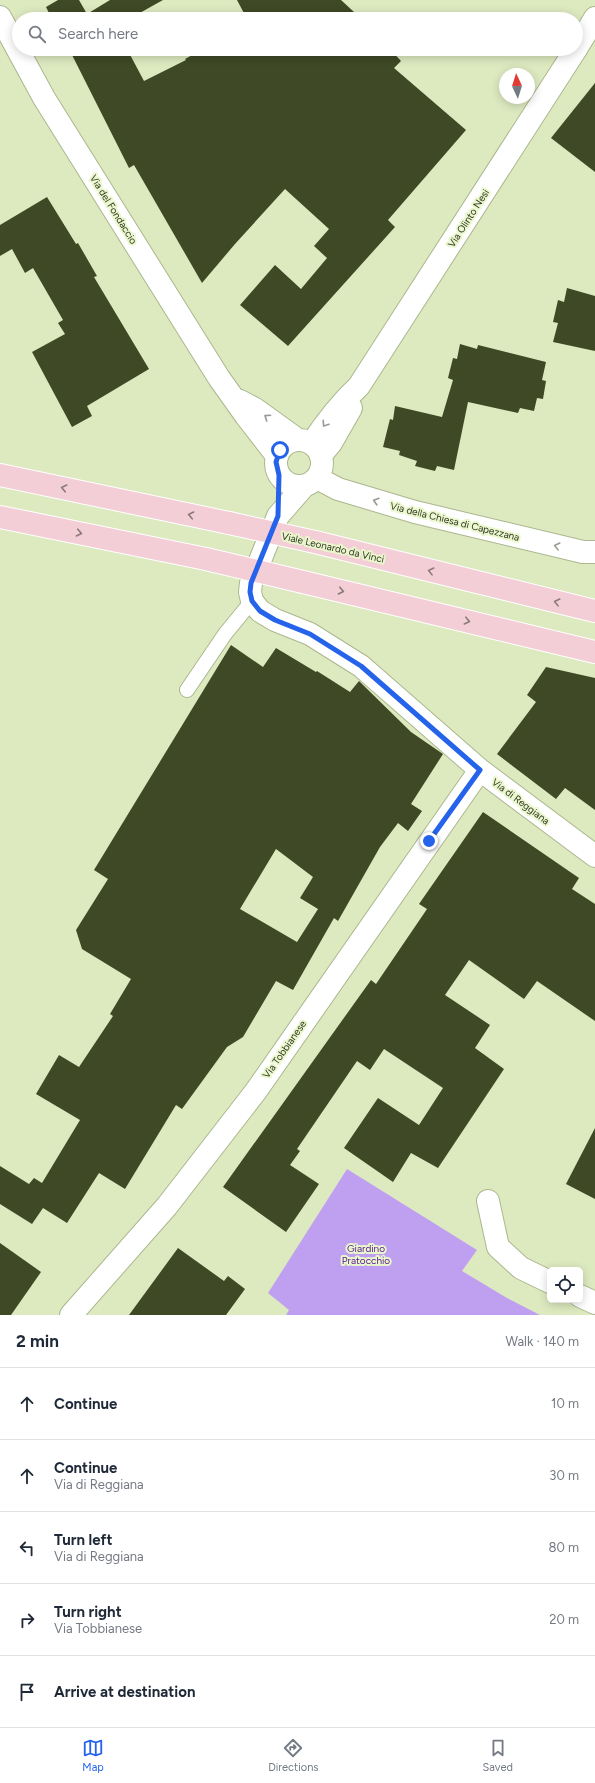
<!DOCTYPE html>
<html lang="en">
<head>
<meta charset="utf-8">
<style>
  :root { --surface:#fff; --page:#f2f2f3; --text:#1f2937; --muted:#747a83; --line:#e0e1e3; --accent:#2563eb }
  body { margin:0; font-family:Figtree,sans-serif; background:var(--page); color:var(--text) }
  .controls { position:absolute; right:12px; bottom:12px; display:grid; overflow:hidden; border-radius:6px; box-shadow:0 2px 10px #0003 }
  .controls button { width:36px; height:36px; display:grid; place-items:center; padding:0; border:0; border-bottom:1px solid var(--line); background:var(--surface); color:var(--text); font:20px sans-serif }
  .compass { position:absolute; left:499px; top:68px; width:36px; height:36px; border-radius:50%; background:var(--surface); box-shadow:0 2px 10px #0003; rotate:356deg }
  .stop { position:absolute; width:12px; height:12px; margin:-9px; border:3px solid #2563eb; border-radius:50%; background:#fff }
  .stop.end { background:#2563eb; border-color:#fff; box-shadow:0 1px 4px #0008 }
  .list { margin:0; padding:0; list-style:none }
  h2 { display:flex; justify-content:space-between; align-items:center; height:52px; margin:0; padding:0 16px; font-size:17px }
  h2 small { font-size:13px; font-weight:400; color:var(--muted) }
  .list li { display:grid; grid-template-columns:26px 1fr auto; gap:12px; align-items:center; box-sizing:border-box; height:72px; padding:0 16px; border-top:1px solid var(--line) }
  .list b { display:block; font-size:15px; white-space:nowrap }
  .list p { margin:0; font-size:13px; white-space:nowrap; color:var(--muted) }
  .list em { font-size:13px; font-style:normal; color:var(--muted) }
  .icon { flex:none; width:22px; height:22px; fill:none; stroke:currentColor; stroke-width:2; stroke-linecap:round; stroke-linejoin:round }
  .map { position:relative; flex:none; width:595px; height:1315px; overflow:hidden }
  .search { position:absolute; background:var(--surface); box-shadow:0 2px 10px #0003; left:12px; right:12px; top:12px; height:44px; display:flex; align-items:center; gap:10px; box-sizing:border-box; padding:0 14px; border-radius:22px; color:var(--muted); font-size:15px }
  .sheet { height:412px; background:var(--surface) }
  nav { display:flex; justify-content:space-around; align-items:center; box-sizing:border-box; height:56px; border-top:1px solid var(--line); background:var(--surface); font-size:11px; color:var(--muted) }
  nav a { display:grid; justify-items:center; gap:2px }
  nav .on { color:var(--accent) }
  .map>svg:first-child { display:block }
  .green { fill:#bfa0f0 }
  .building { fill:#3f4925; fill-rule:evenodd }
  .lines { fill:none; stroke-linecap:round; stroke-linejoin:round }
  .service-casing { stroke:#abb78e; stroke-width:16 }
  .minor-casing { stroke:#abb78e; stroke-width:24 }
  .tertiary-casing { stroke:#abb78e; stroke-width:24 }
  .trunk-casing { stroke:#fff; stroke-width:24 }
  .service { stroke:#fff; stroke-width:14 }
  .minor { stroke:#fff; stroke-width:22 }
  .tertiary { stroke:#fff; stroke-width:22 }
  .trunk { stroke:#f4ced7; stroke-width:22 }
  .trunk-bridge-casing { stroke:#fff; stroke-width:24; stroke-linecap:butt }
  .trunk-bridge { stroke:#f4ced7; stroke-width:22 }
  .oneway { stroke:#989b92 }
  .oneway2 { stroke:#897b76 }
  .route { stroke:#2563eb; stroke-width:5 }
  .labels { text-anchor:middle; stroke-width:4; stroke-linejoin:round; paint-order:stroke }
  .street-label { font-size:10px; fill:#323726; stroke:#eaf7cc }
  .park-label { font-size:10px; fill:#55168e; stroke:#eaf7cc }
</style>
</head>
<body>
<div class="map">
<svg width="595" height="1315" viewBox="0 0 595 1315">
  <rect width="100%" height="100%" fill="#ddeac0"/>
  <polygon class="green" points="347,1169 477,1250 462,1271 507,1298 540,1315 286,1315 289,1310 268,1293"/>
  <g class="building">
    <polygon points="58,0 79,0 87,14 110,0 163,0 129,19 52,19 46,7"/>
    <polygon points="237,0 341,0 354,12 358,19 247,19"/>
    <polygon points="69,49 127,49 144,81 186,60 185,59 203,49 390,49 401,61 394,68 466,130 388,220 395,227 288,346 240,305 275,265 301,289 327,258 314,246 329,229 285,189 235,244 202,283 134,165 129,168"/>
    <polygon points="595,83 595,172 551,138"/>
    <polygon points="47,197 76,244 78,243 97,276 94,277 149,369 87,406 92,416 72,427 32,352 65,334 58,323 63,320 33,268 25,273 12,249 0,256 0,225"/>
    <polygon points="567,288 595,296 595,351 553,342 558,323 553,322 558,300 564,302"/>
    <polygon points="460,344 477,349 478,345 546,362 542,380 546,381 543,399 537,398 534,411 520,408 518,413 468,402 454,470 437,466 435,471 415,466 417,461 399,455 400,451 383,447 390,419 393,420 395,406 442,417 453,380 448,378 453,358 457,359"/>
    <path d="M231,645L263,667L276,648L316,672L317,671L350,692L359,681L411,732L443,754L411,804L422,811L408,831L398,823L380,847L338,921L334,918L293,990L276,981L243,1037L227,1047L182,1109L176,1105L125,1189L99,1173L67,1223L43,1208L32,1224L0,1204V1166L29,1184L34,1178L42,1183L80,1120L36,1094L59,1055L79,1067L113,1016L110,1014L131,979L82,949L76,930L108,879L94,870ZM276,849L313,877L300,898L318,909L297,942L240,909Z"/>
    <polygon points="546,667 595,678 595,810 565,788 556,799 497,754 536,702 527,695"/>
    <polygon points="483,812 579,878 572,889 595,904 595,1021 537,981 524,999 469,960 445,995 490,1025 475,1048 504,1069 438,1168 411,1153 393,1182 344,1148 378,1098 419,1125 443,1088 384,1049 370,1070 357,1061 297,1149 300,1151 290,1165 319,1184 286,1232 223,1187 371,980 376,984 427,909 419,904"/>
    <polygon points="595,1128 595,1199 566,1184"/>
    <polygon points="0,1243 41,1272 11,1315 0,1315"/>
    <polygon points="178,1248 224,1281 228,1276 245,1289 226,1315 129,1315"/>
  </g>
  <g class="lines">
    <defs>
      <polyline id="service" points="187,690 225,634 252,601"/>
      <g id="minor">
        <polyline points="317,478 338,489 415,512 583,552 595,552"/>
        <polyline points="488,1201 498,1247 521,1268 550,1282"/>
        <polyline points="580,1296 595,1303"/>
        <polyline points="71,1315 167,1206 256,1091 480,770"/>
      </g>
      <g id="tertiary">
        <polyline points="0,17 44,98 219,378 246,416 277,456"/>
        <polyline points="576,49 595,18"/>
        <polyline points="240,401 255,409 298,440"/>
        <circle cx="299" cy="463" r="23"/>
        <path d="M312,443C326,422 341,403 359,386L576,49"/>
        <polyline points="321,455 331,443 351,408"/>
        <polyline points="304,486 278,516 251,583 250,592 252,601 260,611 275,620 310,634 361,666 480,770 595,856"/>
      </g>
      <g id="trunk">
        <polyline points="0,475 229,523"/>
        <polyline points="0,517 206,559"/>
        <polyline points="315,542 595,611"/>
        <polyline points="303,582 595,652"/>
      </g>
    </defs>
    <use href="#service" class="service-casing"/>
    <use href="#minor" class="minor-casing"/>
    <use href="#tertiary" class="tertiary-casing"/>
    <use href="#trunk" class="trunk-casing"/>
    <use href="#service" class="service"/>
    <use href="#minor" class="minor"/>
    <use href="#tertiary" class="tertiary"/>
    <use href="#trunk" class="trunk"/>
    <defs>
      <g id="trunk-bridge">
        <polyline points="229,523 315,542"/>
        <polyline points="206,559 303,582"/>
      </g>
    </defs>
    <use href="#trunk-bridge" class="trunk-bridge-casing"/>
    <use href="#trunk-bridge" class="trunk-bridge"/>
  </g>
  <defs><path id="oneway-chevron" d="M-2-3.5L2.5 0L-2 3.5" fill="none" stroke-width="1.6" stroke-linecap="round" stroke-linejoin="round"/></defs>
  <g class="oneway">
    <use href="#oneway-chevron" transform="translate(267 417) rotate(-146)"/>
    <use href="#oneway-chevron" transform="translate(325 424) rotate(124)"/>
    <use href="#oneway-chevron" transform="translate(376 501) rotate(-163)"/>
    <use href="#oneway-chevron" transform="translate(557 546) rotate(-166)"/>
  </g>
  <g class="oneway2">
    <use href="#oneway-chevron" transform="translate(64 488) rotate(-168)"/>
    <use href="#oneway-chevron" transform="translate(191 515) rotate(-168)"/>
    <use href="#oneway-chevron" transform="translate(79 533) rotate(12)"/>
    <use href="#oneway-chevron" transform="translate(431 571) rotate(-166)"/>
    <use href="#oneway-chevron" transform="translate(341 591) rotate(13)"/>
    <use href="#oneway-chevron" transform="translate(557 602) rotate(-166)"/>
    <use href="#oneway-chevron" transform="translate(467 621) rotate(13)"/>
  </g>
  <g class="lines">
    <polyline class="route" points="280,450 276,462 279,475 278,516 251,583 250,592 252,601 260,611 275,620 310,634 361,666 480,770 429,841"/>
  </g>
  <g class="labels">
    <g class="street-label">
      <text transform="translate(114 209) rotate(58)" y="4">Via del Fondaccio</text>
      <text transform="translate(468 218) rotate(-57)" y="4">Via Olinto Nesi</text>
      <text transform="translate(455 521) rotate(14)" y="4">Via della Chiesa di Capezzana</text>
      <text transform="translate(333 547) rotate(13)" y="4">Viale Leonardo da Vinci</text>
      <text transform="translate(521 801) rotate(37)" y="4">Via di Reggiana</text>
      <text transform="translate(284 1049) rotate(-55)" y="4">Via Tobbianese</text>
    </g>
    <g class="park-label">
      <text x="366" y="1252">Giardino<tspan x="366" dy="12">Pratocchio</tspan></text>
    </g>
  </g>
</svg>
<div class="controls">
<button><svg class="icon" aria-label="locate" viewBox="0 0 24 24"><circle cx="12" cy="12" r="6"/><path d="M12 2v4M12 18v4M2 12h4M18 12h4"/></svg></button>
</div>
<svg class="compass" viewBox="-18 -18 36 36"><path d="M0-13l5 13h-10z" fill="#e53935"/><path d="M0 13l5-13h-10z" fill="#747a83"/></svg>
<div class="stop" style="left:280px;top:450px"></div>
<div class="stop end" style="left:429px;top:841px"></div>
<div class="search"><svg class="icon" aria-label="search" viewBox="0 0 24 24"><circle cx="10" cy="10" r="6"/><path d="M15 15l6 6"/></svg>Search here</div>
</div>
<section class="sheet">
<h2>2 min<small>Walk · 140 m</small></h2>
<ul class="list">
<li><svg class="icon" aria-label="ahead" viewBox="0 0 24 24"><path d="M12 20V5M6 11l6-6 6 6"/></svg><div><b>Continue</b></div><em>10 m</em></li>
<li><svg class="icon" aria-label="ahead" viewBox="0 0 24 24"><path d="M12 20V5M6 11l6-6 6 6"/></svg><div><b>Continue</b><p>Via di Reggiana</p></div><em>30 m</em></li>
<li><svg class="icon" aria-label="left" viewBox="0 0 24 24"><path d="M17 20v-9H6M10 6l-5 5 5 5"/></svg><div><b>Turn left</b><p>Via di Reggiana</p></div><em>80 m</em></li>
<li><svg class="icon" aria-label="right" viewBox="0 0 24 24"><path d="M7 20v-9h11M14 6l5 5-5 5"/></svg><div><b>Turn right</b><p>Via Tobbianese</p></div><em>20 m</em></li>
<li><svg class="icon" aria-label="arrive" viewBox="0 0 24 24"><path d="M6 21V4h12l-3 4 3 4H6"/></svg><div><b>Arrive at destination</b></div></li>
</ul>
</section>
<nav>
<a class="on"><svg class="icon" aria-label="map" viewBox="0 0 24 24"><path d="M3 6l6-2 6 2 6-2v14l-6 2-6-2-6 2zM9 4v14M15 6v14"/></svg>Map</a>
<a><svg class="icon" aria-label="directions" viewBox="0 0 24 24"><path d="M12 3l9 9-9 9-9-9zM9 14v-3h6M13 9l2 2-2 2"/></svg>Directions</a>
<a><svg class="icon" aria-label="saved" viewBox="0 0 24 24"><path d="M7 4h10v16l-5-4-5 4z"/></svg>Saved</a>
</nav>
</body>
</html>
